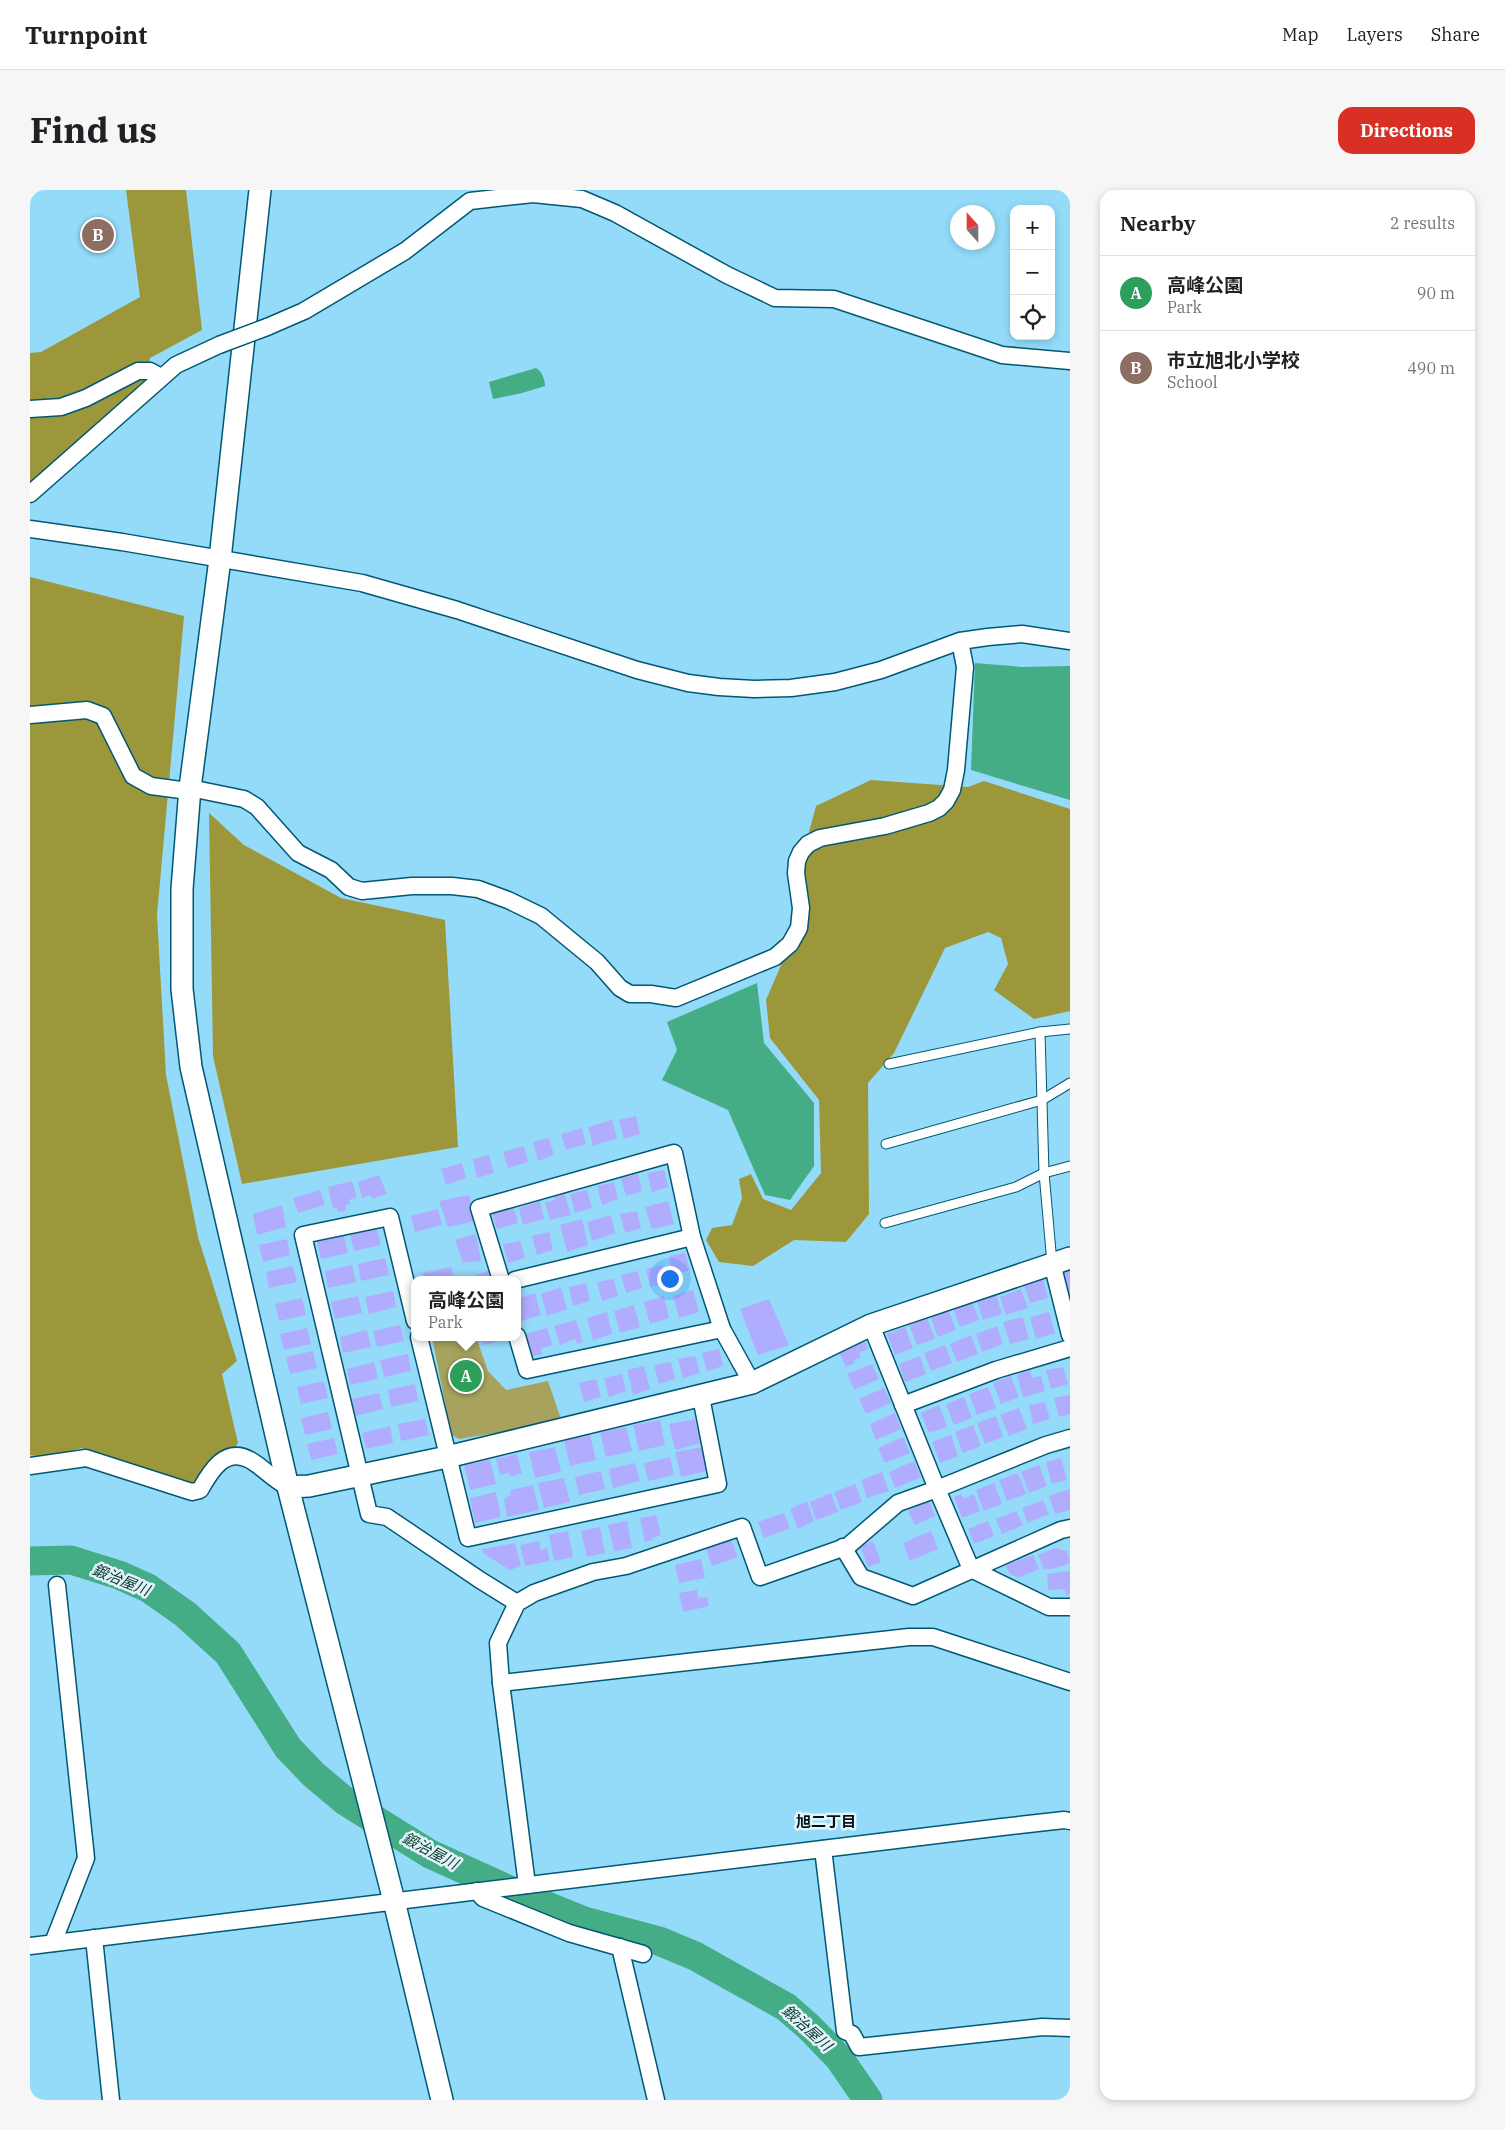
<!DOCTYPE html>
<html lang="en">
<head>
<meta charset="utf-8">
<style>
  :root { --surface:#fff; --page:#f6f6f6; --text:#202124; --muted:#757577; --line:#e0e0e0; --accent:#d93025 }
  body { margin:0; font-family:"IBM Plex Serif","Noto Sans JP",serif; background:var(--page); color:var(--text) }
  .controls { position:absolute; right:15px; top:15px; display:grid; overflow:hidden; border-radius:10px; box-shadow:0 2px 8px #0003 }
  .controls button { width:45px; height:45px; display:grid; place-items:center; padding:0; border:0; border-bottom:1px solid var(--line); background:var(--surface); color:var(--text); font:25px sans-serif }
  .compass { position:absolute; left:920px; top:15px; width:45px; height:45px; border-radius:50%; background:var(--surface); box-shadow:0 2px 8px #0003; rotate:339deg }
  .you { position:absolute; left:639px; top:1088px; width:18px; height:18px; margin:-12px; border:4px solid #fff; border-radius:50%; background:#1a73e8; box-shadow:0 0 0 8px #1a73e833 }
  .badge { display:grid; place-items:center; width:32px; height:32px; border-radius:50%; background:var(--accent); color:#fff; font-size:16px; font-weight:700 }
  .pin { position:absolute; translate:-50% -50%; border:2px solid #fff; box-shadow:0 1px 5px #0006 }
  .popup { position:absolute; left:381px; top:1086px; width:110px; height:65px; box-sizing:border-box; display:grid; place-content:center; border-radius:10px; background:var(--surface); filter:drop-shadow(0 1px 4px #0005); font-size:16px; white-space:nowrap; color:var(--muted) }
  .popup b { font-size:19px; color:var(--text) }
  .popup::after { content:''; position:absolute; left:50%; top:100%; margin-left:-10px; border:10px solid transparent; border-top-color:var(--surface) }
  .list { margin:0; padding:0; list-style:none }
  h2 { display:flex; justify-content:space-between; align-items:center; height:65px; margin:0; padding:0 20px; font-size:21px }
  h2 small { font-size:16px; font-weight:400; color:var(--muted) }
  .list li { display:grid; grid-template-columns:32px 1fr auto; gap:15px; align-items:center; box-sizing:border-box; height:75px; padding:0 20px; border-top:1px solid var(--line) }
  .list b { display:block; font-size:19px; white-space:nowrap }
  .list p { margin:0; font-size:16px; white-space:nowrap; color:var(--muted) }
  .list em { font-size:16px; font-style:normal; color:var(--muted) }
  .icon { flex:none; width:28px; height:28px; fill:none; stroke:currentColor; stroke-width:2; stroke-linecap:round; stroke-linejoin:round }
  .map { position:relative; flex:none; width:1040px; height:1910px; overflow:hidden; border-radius:15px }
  header { display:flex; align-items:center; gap:30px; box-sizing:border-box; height:70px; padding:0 25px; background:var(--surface); border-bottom:1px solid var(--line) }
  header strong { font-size:24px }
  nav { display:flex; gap:28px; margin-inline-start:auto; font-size:18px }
  .intro { display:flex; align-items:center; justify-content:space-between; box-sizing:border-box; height:120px; padding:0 30px }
  h1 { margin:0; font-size:35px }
  .button { padding:12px 22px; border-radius:15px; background:var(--accent); color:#fff; font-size:18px; font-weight:700 }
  main { display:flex; gap:30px; padding:0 30px }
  aside { flex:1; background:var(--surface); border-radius:15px; box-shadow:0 2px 8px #0003 }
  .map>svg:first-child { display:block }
  .green { fill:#a7a35e }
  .forest { fill:#9d973b }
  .water { fill:#44ad86 }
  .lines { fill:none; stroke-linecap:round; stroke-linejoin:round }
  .river { stroke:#44ad86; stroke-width:29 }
  .building { fill:#b1adfe }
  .service-casing { stroke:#005872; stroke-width:11 }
  .minor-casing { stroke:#005872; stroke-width:19 }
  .tertiary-casing { stroke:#005872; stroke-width:24 }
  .service { stroke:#fff; stroke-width:9 }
  .minor { stroke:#fff; stroke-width:16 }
  .tertiary { stroke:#fff; stroke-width:21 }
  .minor-bridge-casing { stroke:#005872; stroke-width:19; stroke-linecap:butt }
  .minor-bridge { stroke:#fff; stroke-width:16 }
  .labels { text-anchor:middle; stroke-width:5; stroke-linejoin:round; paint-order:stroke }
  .water-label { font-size:15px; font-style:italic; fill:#073727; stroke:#e2f3fb }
  .neighbourhood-label { font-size:15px; font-weight:bold; fill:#01131a; stroke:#e2f3fb }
</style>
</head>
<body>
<header>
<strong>Turnpoint</strong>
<nav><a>Map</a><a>Layers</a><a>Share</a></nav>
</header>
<div class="intro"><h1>Find us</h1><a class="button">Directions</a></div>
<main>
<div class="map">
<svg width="1040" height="1910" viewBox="0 0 1040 1910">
  <rect width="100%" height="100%" fill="#93dbf9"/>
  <polygon class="green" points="402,1147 446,1147 458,1181 476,1200 518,1191 532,1232 429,1249 421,1244"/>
  <g class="forest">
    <polygon points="96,0 156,0 172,140 120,168 115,201 0,304 0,163 11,162 110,107"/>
    <path d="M0,387L154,426L127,725L136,885L168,1047L207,1171L192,1184L208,1253C202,1263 192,1262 184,1268C175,1274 170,1285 165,1294L52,1258L13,1267L0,1265Z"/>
    <polygon points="841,590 938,597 954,591 1040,619 1040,821 1004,829 964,800 978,774 971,748 958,742 915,758 864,863 838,893 839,1024 816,1052 764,1050 723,1076 689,1072 676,1050 682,1038 702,1035 712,1008 709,989 721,984 733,1009 761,1020 791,983 789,910 740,848 736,810 754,768 773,737 771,672 786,616"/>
    <polygon points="179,623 214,655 311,708 415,730 428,957 212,994 183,866"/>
  </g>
  <g class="water">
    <path d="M506,178C512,181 515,190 515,196L492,203L463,209L459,192Z"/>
    <polygon points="945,473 993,477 1040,476 1040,610 941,580"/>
    <polygon points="727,793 734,853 784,913 784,976 760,1010 735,1005 698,920 632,890 647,860 637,832"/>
  </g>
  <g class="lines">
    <polyline class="river" points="0,1371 41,1370 89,1385 118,1398 155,1424 198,1463 258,1558 284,1585 315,1611 400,1664 497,1708 554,1731 629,1751 665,1766 756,1817 780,1838 809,1868 838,1910"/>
  </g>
  <g class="building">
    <polygon points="606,926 610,944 594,949 589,930"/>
    <polygon points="582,930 587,948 563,956 558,937"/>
    <polygon points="552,938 556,954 536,960 531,944"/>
    <polygon points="519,948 524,965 508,971 503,952"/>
    <polygon points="494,956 498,972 478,978 473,962"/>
    <polygon points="459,965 464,983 447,988 443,969"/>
    <polygon points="432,973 436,988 416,995 411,979"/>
    <polygon points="634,980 638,997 622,1002 617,983"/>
    <polygon points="608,984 612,1001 596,1006 591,988"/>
    <polygon points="349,985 357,1004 342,1009 340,1005 332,1008 328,992"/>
    <polygon points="322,991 327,1007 319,1010 320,1014 315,1015 316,1020 308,1022 307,1018 303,1019 298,997"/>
    <polygon points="584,992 588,1009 572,1015 567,996"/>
    <polygon points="290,1000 295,1015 268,1023 263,1008"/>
    <polygon points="557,1000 562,1018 545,1023 540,1004"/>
    <polygon points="534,1002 541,1025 520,1030 515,1013 525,1010 523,1005"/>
    <polygon points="439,1005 445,1031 418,1037 409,1011"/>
    <polygon points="510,1011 514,1029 493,1035 489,1018"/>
    <polygon points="638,1011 644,1034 622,1039 615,1017"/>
    <polygon points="252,1015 256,1037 227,1045 223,1024"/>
    <polygon points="483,1015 488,1033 467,1039 462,1022"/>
    <polygon points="408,1019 412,1035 385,1042 381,1026"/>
    <polygon points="607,1021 611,1038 595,1043 590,1024"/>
    <polygon points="581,1025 585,1043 562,1051 557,1032"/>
    <polygon points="552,1029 558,1055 537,1062 530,1035"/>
    <polygon points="347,1039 351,1055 324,1061 320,1045"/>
    <polygon points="519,1042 523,1060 507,1065 502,1046"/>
    <polygon points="446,1044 451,1071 433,1073 425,1050"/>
    <polygon points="314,1046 318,1063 291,1069 287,1052"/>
    <polygon points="257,1049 260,1065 233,1072 229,1055"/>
    <polygon points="490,1051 495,1068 478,1073 473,1054"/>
    <polygon points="655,1063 660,1080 643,1085 639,1066"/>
    <polygon points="355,1068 359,1085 331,1091 328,1074"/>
    <polygon points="322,1075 326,1092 298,1098 295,1081"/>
    <polygon points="632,1075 637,1092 620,1097 616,1079"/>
    <polygon points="263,1076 267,1092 239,1098 236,1082"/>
    <polygon points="421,1077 424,1090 395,1090 393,1083"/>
    <polygon points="1040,1079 1040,1103 1038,1103 1031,1082"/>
    <polygon points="458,1081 461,1090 435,1090 435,1089"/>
    <polygon points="608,1081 612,1098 596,1103 591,1085"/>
    <polygon points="1012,1086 1018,1108 1000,1113 993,1092"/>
    <polygon points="584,1089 588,1106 572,1111 567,1092"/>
    <polygon points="556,1093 560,1111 543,1116 539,1097"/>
    <polygon points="531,1097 537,1119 517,1126 511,1104"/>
    <polygon points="991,1099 998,1118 976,1125 970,1107"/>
    <polygon points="663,1100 669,1122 649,1128 643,1106"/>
    <polygon points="363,1101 366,1117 339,1124 335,1107"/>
    <polygon points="965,1102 972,1124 953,1130 946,1108"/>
    <polygon points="505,1103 511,1125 491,1131 487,1109"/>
    <polygon points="328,1106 332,1123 305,1129 301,1112"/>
    <polygon points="634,1106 639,1128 620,1134 614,1112"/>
    <polygon points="272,1108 276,1125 249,1131 245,1114"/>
    <polygon points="739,1109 759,1155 728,1165 710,1119"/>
    <polygon points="941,1109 949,1130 930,1137 922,1116"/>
    <polygon points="604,1115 610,1137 590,1143 584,1121"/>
    <polygon points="918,1119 926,1140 908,1147 900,1126"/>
    <polygon points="577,1122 582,1144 563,1150 557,1128"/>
    <polygon points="1019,1122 1025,1143 1006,1149 1000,1127"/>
    <polygon points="993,1127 999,1149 980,1154 973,1132"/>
    <polygon points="897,1128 905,1149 887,1155 879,1135"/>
    <polygon points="546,1130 553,1152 547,1154 545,1149 530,1155 524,1136"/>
    <polygon points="370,1135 374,1151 347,1157 343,1141"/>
    <polygon points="967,1136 973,1154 952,1162 946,1144"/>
    <polygon points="875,1137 883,1158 865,1165 857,1144"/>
    <polygon points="277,1138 281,1154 254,1160 250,1144"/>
    <polygon points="517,1138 523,1155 511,1158 512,1164 498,1167 492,1145"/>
    <polygon points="337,1140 341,1157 313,1163 310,1147"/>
    <polygon points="941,1145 948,1164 927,1172 920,1154"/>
    <polygon points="833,1146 838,1159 829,1163 831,1167 824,1170 825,1173 816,1177 809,1161"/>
    <polygon points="451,1147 481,1147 481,1148 454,1155"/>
    <polygon points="915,1155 922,1173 901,1181 894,1163"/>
    <polygon points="689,1159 693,1176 677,1181 672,1163"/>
    <polygon points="283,1161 287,1178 260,1184 256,1167"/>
    <polygon points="378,1164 381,1181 354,1187 350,1170"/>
    <polygon points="665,1166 670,1183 653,1188 648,1169"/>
    <polygon points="890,1166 896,1184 875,1192 869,1174"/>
    <polygon points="344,1172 348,1189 320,1195 317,1179"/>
    <polygon points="641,1172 645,1189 629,1194 624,1175"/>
    <polygon points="842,1174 849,1189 824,1200 817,1184"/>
    <polygon points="614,1176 620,1199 603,1205 597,1180"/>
    <polygon points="1033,1177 1038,1194 1021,1199 1016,1180"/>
    <polygon points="1000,1180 1002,1188 1011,1186 1015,1201 993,1207 987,1185"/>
    <polygon points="592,1184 596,1201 579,1207 574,1188"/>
    <polygon points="981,1186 989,1207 971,1214 963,1193"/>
    <polygon points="566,1189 571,1207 554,1212 549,1193"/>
    <polygon points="294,1191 298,1208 271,1214 267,1197"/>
    <polygon points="385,1194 388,1211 361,1217 358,1200"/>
    <polygon points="958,1197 966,1218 947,1225 939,1204"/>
    <polygon points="854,1198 861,1213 836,1224 829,1209"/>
    <polygon points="349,1203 353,1219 325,1226 322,1209"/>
    <polygon points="1040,1205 1040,1224 1029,1227 1024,1208"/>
    <polygon points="934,1207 942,1228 924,1235 916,1214"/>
    <polygon points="1015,1212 1020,1229 1003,1234 999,1215"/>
    <polygon points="909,1215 917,1237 899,1243 891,1223"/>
    <polygon points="989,1218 997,1239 979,1246 970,1225"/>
    <polygon points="298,1222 302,1239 275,1245 271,1228"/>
    <polygon points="865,1223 871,1239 846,1250 840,1234"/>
    <polygon points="966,1226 973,1247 955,1254 947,1233"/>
    <polygon points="395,1229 399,1245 371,1251 368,1234"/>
    <polygon points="665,1229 671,1253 645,1260 639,1234"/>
    <polygon points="630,1230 635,1255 609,1261 603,1235"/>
    <polygon points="943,1235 951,1256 933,1263 925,1242"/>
    <polygon points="360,1236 363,1253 336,1259 332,1243"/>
    <polygon points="596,1237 602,1261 576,1267 570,1242"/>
    <polygon points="560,1245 566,1270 540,1276 534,1250"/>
    <polygon points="921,1245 928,1266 910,1273 902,1252"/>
    <polygon points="873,1247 880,1263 855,1273 848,1258"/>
    <polygon points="304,1248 308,1264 281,1270 277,1254"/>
    <polygon points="525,1257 531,1282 505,1288 499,1262"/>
    <polygon points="672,1257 677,1281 651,1287 645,1262"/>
    <polygon points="487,1264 492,1283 481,1287 479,1283 470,1285 466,1269"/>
    <polygon points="640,1267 644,1285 618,1291 614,1273"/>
    <polygon points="1031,1268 1037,1290 1022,1294 1016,1272"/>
    <polygon points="460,1270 466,1294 440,1300 434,1275"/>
    <polygon points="884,1271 891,1287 865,1298 859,1282"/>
    <polygon points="605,1273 610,1291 583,1298 579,1279"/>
    <polygon points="1009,1275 1017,1296 999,1303 991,1282"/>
    <polygon points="571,1281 575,1299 549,1305 545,1287"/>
    <polygon points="852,1282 859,1301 837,1308 831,1290"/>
    <polygon points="988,1283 996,1304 977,1311 969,1290"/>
    <polygon points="534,1288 540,1312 514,1318 508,1293"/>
    <polygon points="964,1293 972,1314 954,1321 946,1300"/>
    <polygon points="825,1294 832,1312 811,1320 804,1302"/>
    <polygon points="503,1295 509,1320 477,1327 474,1309 481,1305 480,1300"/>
    <polygon points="1040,1299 1040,1320 1025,1324 1019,1306"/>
    <polygon points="466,1302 471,1327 445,1333 440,1308"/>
    <polygon points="801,1303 808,1322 786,1330 780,1312"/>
    <polygon points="931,1304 934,1309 944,1304 950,1321 932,1328 924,1307"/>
    <polygon points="1013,1310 1019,1324 998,1333 992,1318"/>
    <polygon points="777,1311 784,1331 768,1339 760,1319"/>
    <polygon points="899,1311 905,1326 885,1335 878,1321"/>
    <polygon points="986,1321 993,1335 972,1344 966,1329"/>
    <polygon points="754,1323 760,1338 734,1348 728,1332"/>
    <polygon points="626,1325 631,1345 622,1348 623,1350 615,1352 610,1328"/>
    <polygon points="597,1331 602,1358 584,1361 578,1335"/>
    <polygon points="958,1331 964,1346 944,1354 938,1339"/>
    <polygon points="570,1337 575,1363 557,1367 551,1341"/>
    <polygon points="538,1341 543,1367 524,1371 519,1345"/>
    <polygon points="901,1341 908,1359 880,1371 873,1353"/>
    <polygon points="701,1350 708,1367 682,1376 676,1359"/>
    <polygon points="509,1351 511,1360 517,1358 520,1371 495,1376 490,1355"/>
    <polygon points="843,1351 851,1372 838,1377 830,1356"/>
    <polygon points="485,1353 491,1376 480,1380 454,1364 452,1359"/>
    <polygon points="1025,1358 1037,1361 1040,1373 1023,1379 1014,1379 1008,1365"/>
    <polygon points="1003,1365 1009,1379 988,1388 980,1384 975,1375"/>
    <polygon points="671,1369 675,1388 649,1393 645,1375"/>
    <polygon points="1040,1381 1040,1404 1036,1405 1035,1399 1018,1400 1017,1384"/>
    <polygon points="667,1400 668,1408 677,1407 679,1416 653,1422 649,1403"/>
  </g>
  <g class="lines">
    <defs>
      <g id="service">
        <polyline points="1010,842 1014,983 1022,1073"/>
        <polyline points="859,874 1010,842 1040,839"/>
        <polyline points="856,954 1012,910 1040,893"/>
        <polyline points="855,1033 986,997 1014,983 1040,976"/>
      </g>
      <g id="minor">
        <polyline points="237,137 274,121 375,61 440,11 503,4 552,9 585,23 697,85 745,108 804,109 972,165 1040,171"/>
        <polyline points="0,219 31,217 56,208 108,181 120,181 131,187"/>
        <polyline points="0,304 146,175 189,155"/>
        <polyline points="0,339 92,352 332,393 427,420 607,480 658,493 689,497 724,499 761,498 805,492 851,480 930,451 958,447 992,444 1040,451"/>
        <polyline points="0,525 57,520 73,526 103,586 121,596 151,600 160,598 214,609 227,617 268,663 301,680 319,697 332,701 382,696 422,696 448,699 478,710 511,726 567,772 590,798 600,804 621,804 646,808 745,767 760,754 769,738 771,718 766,683 767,671 771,662 778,654 790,648 855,636 899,623 909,618 916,611 922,600 926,580 935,477 930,451"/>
        <polyline points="1022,1073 1040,1145"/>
        <polyline points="471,1090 449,1018 644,963 662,1047 692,1139 722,1193"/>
        <polyline points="485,1090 662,1047"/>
        <polyline points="385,1131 360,1027 273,1045 339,1324 357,1327 450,1390 487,1413"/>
        <polyline points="487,1146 497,1180 692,1139"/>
        <polyline points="389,1147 438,1348 688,1294 671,1207"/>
        <polyline points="873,1215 966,1180 1040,1158"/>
        <polyline points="1040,1248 1016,1255 907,1299 941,1379 1019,1417 1040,1417"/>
        <path d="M0,1276L56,1268L162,1302L170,1300C180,1282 195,1256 220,1270C233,1277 242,1289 258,1297"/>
        <polyline points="813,1357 831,1387 883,1406 1031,1340 1040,1338"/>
        <polyline points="471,1493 879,1447 903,1447 1040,1492"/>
        <polyline points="793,1659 815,1841 822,1844 829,1857 1012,1837 1040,1838"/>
        <polyline points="497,1695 471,1493 468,1453 487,1413 504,1403 563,1382 596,1376 712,1337 730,1387 818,1356 868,1313 907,1299 841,1135"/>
        <polyline points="447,1701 453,1708 539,1743 613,1764"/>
        <polyline points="64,1748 81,1910"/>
        <polyline points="23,1753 56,1668 27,1395"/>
        <polyline points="0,1756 972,1637 1034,1630 1040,1631"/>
        <polyline points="590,1757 626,1910"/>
      </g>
      <g id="tertiary">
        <polyline points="230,0 190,369 160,598 152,699 152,799 161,877 258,1297"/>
        <polyline points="412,1910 364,1711 258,1297 279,1296 417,1267 722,1193 841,1135 1040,1068"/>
      </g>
    </defs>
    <use href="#service" class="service-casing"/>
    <use href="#minor" class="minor-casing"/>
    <use href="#tertiary" class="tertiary-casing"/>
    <use href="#service" class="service"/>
    <use href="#minor" class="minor"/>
    <use href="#tertiary" class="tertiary"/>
    <defs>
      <polyline id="minor-bridge" points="189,155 237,137"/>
    </defs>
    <use href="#minor-bridge" class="minor-bridge-casing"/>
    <use href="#minor-bridge" class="minor-bridge"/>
  </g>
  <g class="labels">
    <g class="water-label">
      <text transform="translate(91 1390) rotate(22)" y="5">鍛治屋川</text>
      <text transform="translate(400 1661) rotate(28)" y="5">鍛治屋川</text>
      <text transform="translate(777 1838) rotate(42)" y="5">鍛治屋川</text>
    </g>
    <g class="neighbourhood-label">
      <text x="796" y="1637">旭二丁目</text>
    </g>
  </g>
</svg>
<div class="controls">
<button>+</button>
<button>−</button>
<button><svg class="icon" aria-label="locate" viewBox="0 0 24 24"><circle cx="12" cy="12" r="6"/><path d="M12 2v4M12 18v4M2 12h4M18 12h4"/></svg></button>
</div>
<svg class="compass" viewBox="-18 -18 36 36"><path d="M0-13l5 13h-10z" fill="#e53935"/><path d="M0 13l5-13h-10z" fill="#757577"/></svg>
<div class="you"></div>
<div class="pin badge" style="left:436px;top:1186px;background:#2e9e5b">A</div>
<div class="popup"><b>高峰公園</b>Park</div>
<div class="pin badge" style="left:68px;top:45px;background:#8d6e63">B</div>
</div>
<aside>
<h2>Nearby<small>2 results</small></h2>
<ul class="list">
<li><span class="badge" style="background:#2e9e5b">A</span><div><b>高峰公園</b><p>Park</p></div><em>90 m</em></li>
<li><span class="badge" style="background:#8d6e63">B</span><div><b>市立旭北小学校</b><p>School</p></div><em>490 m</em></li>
</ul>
</aside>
</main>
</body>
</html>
